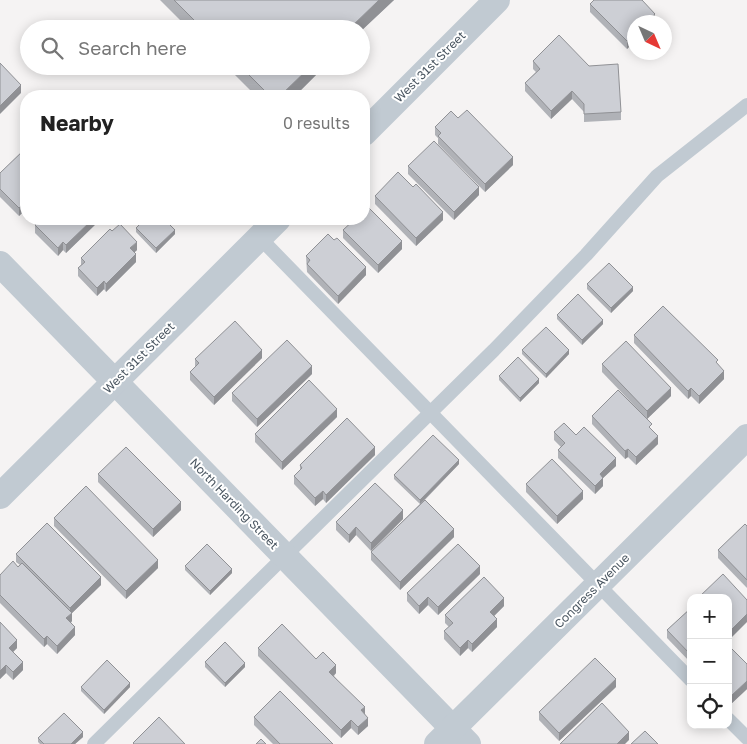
<!DOCTYPE html>
<html lang="en">
<head>
<meta charset="utf-8">
<style>
  :root { --surface:#fff; --page:#f6f6f6; --text:#222; --muted:#767676; --line:#e0e0e0 }
  body { margin:0; font-family:"Golos Text",sans-serif; background:var(--page); color:var(--text) }
  .controls { position:absolute; right:15px; bottom:15px; display:grid; overflow:hidden; border-radius:10px; box-shadow:0 2px 12px #0003 }
  .controls button { width:45px; height:45px; display:grid; place-items:center; padding:0; border:0; border-bottom:1px solid var(--line); background:var(--surface); color:var(--text); font:25px sans-serif }
  .compass { position:absolute; left:627px; top:15px; width:45px; height:45px; border-radius:50%; background:var(--surface); box-shadow:0 2px 12px #0003; rotate:136deg }
  .list { margin:0; padding:0; list-style:none }
  h2 { display:flex; justify-content:space-between; align-items:center; height:65px; margin:0; padding:0 20px; font-size:21px }
  h2 small { font-size:16px; font-weight:400; color:var(--muted) }
  .icon { flex:none; width:28px; height:28px; fill:none; stroke:currentColor; stroke-width:2; stroke-linecap:round; stroke-linejoin:round }
  .map { position:relative; flex:none; width:747px; height:744px; overflow:hidden }
  .search { position:absolute; background:var(--surface); box-shadow:0 2px 12px #0003; left:20px; top:20px; width:350px; height:55px; display:flex; align-items:center; gap:12px; box-sizing:border-box; padding:0 18px; border-radius:28px; color:var(--muted); font-size:19px }
  .panel { position:absolute; background:var(--surface); box-shadow:0 2px 12px #0003; left:20px; top:90px; width:350px; height:135px; border-radius:20px }
  .map>svg:first-child { display:block }
  .lines { fill:none; stroke-linecap:round; stroke-linejoin:round }
  .service { stroke:#c1cad2; stroke-width:14 }
  .minor { stroke:#c1cad2; stroke-width:26 }
  .wall { fill:#b0b2b7 }
  .shaded-wall { fill:#909195 }
  .building { fill:#cdcfd5; stroke:#909195 }
  .labels { text-anchor:middle; stroke-width:4; stroke-linejoin:round; paint-order:stroke }
  .street-label { font-size:12px; fill:#4a5661; stroke:#fff }
</style>
</head>
<body>
<div class="map">
<svg width="747" height="744" viewBox="0 0 747 744">
  <rect width="100%" height="100%" fill="#f5f3f3"/>
  <g class="lines">
    <g class="service">
      <polyline points="259,237 691,680"/>
      <polyline points="728,719 747,738"/>
      <polyline points="94,744 494,350 586,255 657,176 747,105"/>
    </g>
    <g class="minor">
      <polyline points="364,133 497,0"/>
      <polyline points="0,264 468,744"/>
      <polyline points="0,496 278,219"/>
      <polyline points="437,744 747,437"/>
    </g>
  </g>
  <g class="wall">
    <polygon points="160,0 394,0 361,31 361,29 189,29"/>
    <polygon points="590,4 655,22 634,22 634,42 627,49 590,12"/>
    <polygon points="533,61 621,112 621,120 584,122 584,112 572,99 551,119 525,91 525,83 536,72 533,69"/>
    <polygon points="226,66 325,66 295,96 256,96"/>
    <polygon points="458,118 513,165 485,192 438,144 438,138 435,135 435,127"/>
    <polygon points="26,148 26,210 19,216 0,197 0,173"/>
    <polygon points="408,166 479,195 454,220 408,174"/>
    <polygon points="413,187 443,220 416,246 375,204 375,196"/>
    <polygon points="40,219 101,219 66,253 63,250 58,256 35,233 35,225"/>
    <polygon points="136,228 175,234 156,253 136,232"/>
    <polygon points="343,230 402,249 378,273 343,238"/>
    <polygon points="112,231 137,250 134,252 136,262 106,292 104,289 97,296 78,276 78,268 81,265 81,258"/>
    <polygon points="306,256 366,275 338,304 307,272"/>
    <polygon points="587,284 633,291 611,313 587,289"/>
    <polygon points="557,315 603,324 582,345 557,319"/>
    <polygon points="634,335 718,364 724,379 699,404 691,396 688,399 634,343"/>
    <polygon points="522,350 569,354 546,378 522,354"/>
    <polygon points="262,358 214,405 190,380 190,372 195,367 195,359"/>
    <polygon points="602,364 671,396 647,419 602,372"/>
    <polygon points="312,374 257,427 232,401 232,393"/>
    <polygon points="499,376 539,383 520,402 499,380"/>
    <polygon points="592,416 652,430 658,444 636,465 628,457 625,459 592,424"/>
    <polygon points="337,417 282,470 255,442 255,434"/>
    <polygon points="554,432 576,435 616,466 603,478 603,486 595,494 558,458 558,450 561,447 554,440"/>
    <polygon points="375,455 326,503 323,499 315,506 294,484 294,476 300,470 300,465"/>
    <polygon points="459,464 421,504 454,537 400,590 371,560 371,552 420,504 394,479 394,475"/>
    <polygon points="98,474 181,510 153,537 98,482"/>
    <polygon points="526,484 583,499 557,524 526,492"/>
    <polygon points="54,518 158,568 126,599 54,526"/>
    <polygon points="403,519 371,551 356,535 349,543 336,530 336,522"/>
    <polygon points="747,526 747,588 718,558 718,550"/>
    <polygon points="16,554 101,585 72,613 72,621 71,623 75,635 57,654 47,644 44,647 0,603 0,575 20,565 16,562"/>
    <polygon points="185,566 232,573 210,595 185,570"/>
    <polygon points="480,574 438,615 428,605 419,614 407,601 407,593"/>
    <polygon points="728,598 747,600 730,639 728,637"/>
    <polygon points="504,606 494,616 497,627 472,652 468,648 460,656 444,639 444,631 449,627 445,623 445,615"/>
    <polygon points="691,608 691,663 667,638 667,630"/>
    <polygon points="0,622 17,648 13,652 23,670 13,680 6,673 0,679"/>
    <polygon points="728,645 747,664 747,689 731,704 728,702"/>
    <polygon points="258,648 316,659 336,673 334,676 365,714 368,726 358,735 351,728 341,738 258,656"/>
    <polygon points="205,662 245,667 225,687 205,667"/>
    <polygon points="81,687 130,687 104,714 81,691"/>
    <polygon points="616,687 559,741 539,720 539,712"/>
    <polygon points="254,717 333,744 273,744 254,725"/>
    <polygon points="83,737 75,744 40,744 38,742 38,738"/>
  </g>
  <g class="shaded-wall">
    <polygon points="379,0 394,0 361,31 361,29 349,29"/>
    <polygon points="655,14 655,22 646,22"/>
    <polygon points="634,34 634,42 627,49 627,41"/>
    <polygon points="311,66 325,66 295,96 280,96"/>
    <polygon points="21,85 21,93 0,114 0,106"/>
    <polygon points="572,91 572,99 551,119 551,111"/>
    <polygon points="513,157 513,165 485,192 485,184"/>
    <polygon points="479,187 479,195 454,220 454,212"/>
    <polygon points="26,201 26,209 19,216 19,208"/>
    <polygon points="443,212 443,220 416,246 416,238"/>
    <polygon points="93,219 101,219 66,253 66,245"/>
    <polygon points="175,230 175,234 156,253 156,248"/>
    <polygon points="402,241 402,249 378,273 378,265"/>
    <polygon points="63,242 63,250 58,256 58,248"/>
    <polygon points="137,242 137,250 130,257 130,248"/>
    <polygon points="136,254 136,262 106,292 106,284"/>
    <polygon points="366,267 366,275 338,304 338,296"/>
    <polygon points="104,281 104,289 97,296 97,288"/>
    <polygon points="633,287 633,291 611,313 611,308"/>
    <polygon points="603,320 603,324 582,345 582,340"/>
    <polygon points="262,350 262,358 214,405 214,397"/>
    <polygon points="569,350 569,354 546,378 546,374"/>
    <polygon points="312,366 312,374 257,427 257,419"/>
    <polygon points="724,371 724,379 699,404 699,396"/>
    <polygon points="539,379 539,383 520,402 520,398"/>
    <polygon points="671,388 671,396 647,419 647,411"/>
    <polygon points="691,388 691,396 688,399 688,391"/>
    <polygon points="337,409 337,417 282,470 282,462"/>
    <polygon points="658,436 658,444 636,465 636,457"/>
    <polygon points="375,447 375,455 326,503 326,495"/>
    <polygon points="628,449 628,457 625,459 625,451"/>
    <polygon points="616,458 616,466 603,478 603,486 595,494 595,486 600,474"/>
    <polygon points="459,460 459,464 420,504 420,500"/>
    <polygon points="323,491 323,499 315,506 315,498"/>
    <polygon points="583,491 583,499 557,524 557,516"/>
    <polygon points="181,502 181,510 153,537 153,529"/>
    <polygon points="403,510 403,519 371,551 371,543"/>
    <polygon points="356,527 356,535 349,543 349,535"/>
    <polygon points="454,529 454,537 400,590 400,582"/>
    <polygon points="158,560 158,568 126,599 126,591"/>
    <polygon points="480,566 480,574 438,615 438,607"/>
    <polygon points="232,569 232,573 210,595 210,591"/>
    <polygon points="101,577 101,585 72,613 72,621 66,627 66,618 70,615 70,608"/>
    <polygon points="428,597 428,605 419,614 419,606"/>
    <polygon points="504,598 504,606 490,620 490,612"/>
    <polygon points="747,614 747,622 730,639 730,631"/>
    <polygon points="497,619 497,627 472,652 472,644"/>
    <polygon points="75,627 75,635 57,654 57,646"/>
    <polygon points="47,636 47,644 44,647 44,639"/>
    <polygon points="17,640 17,648 9,656 9,648"/>
    <polygon points="468,640 468,648 460,656 460,648"/>
    <polygon points="23,662 23,670 13,680 13,672"/>
    <polygon points="245,663 245,667 225,687 225,683"/>
    <polygon points="6,665 6,673 0,679 0,671"/>
    <polygon points="336,665 336,673 329,680 329,672"/>
    <polygon points="616,679 616,687 559,741 559,733"/>
    <polygon points="747,681 747,689 731,704 731,696"/>
    <polygon points="130,683 130,687 104,714 104,710"/>
    <polygon points="365,707 365,715 361,710"/>
    <polygon points="368,718 368,726 358,735 358,727"/>
    <polygon points="351,720 351,728 341,738 341,730"/>
    <polygon points="83,732 83,737 75,744 71,744"/>
    <polygon points="629,732 629,740 625,744 617,744"/>
  </g>
  <g class="building">
    <polygon points="174,0 379,0 349,29 203,29"/>
    <polygon points="594,0 642,0 655,14 646,22 634,22 634,34 627,41 590,4"/>
    <polygon points="559,35 589,66 618,64 621,112 584,114 584,104 572,91 551,111 525,83 540,69 533,61"/>
    <polygon points="0,63 21,85 0,106"/>
    <polygon points="240,66 311,66 280,96 270,96"/>
    <polygon points="467,110 513,157 485,184 438,136 441,133 435,127 451,111 458,118"/>
    <polygon points="434,141 479,187 454,212 408,166"/>
    <polygon points="26,148 26,202 19,208 0,189 0,173"/>
    <polygon points="398,172 413,187 416,184 443,212 416,238 375,196"/>
    <polygon points="367,206 402,241 378,265 343,230 355,219 364,219 364,210"/>
    <polygon points="40,219 93,219 66,245 63,242 58,248 35,225"/>
    <polygon points="145,219 164,219 175,230 156,248 136,228"/>
    <polygon points="120,224 137,242 130,248 136,254 106,284 104,281 97,288 78,268 85,262 81,258 110,229 112,231"/>
    <polygon points="328,234 334,240 337,238 366,267 338,296 307,264 310,260 306,256"/>
    <polygon points="609,263 633,287 611,308 587,284"/>
    <polygon points="578,294 603,320 582,340 557,315"/>
    <polygon points="663,306 718,360 716,362 724,371 699,396 691,388 688,391 634,335"/>
    <polygon points="235,321 262,350 214,397 190,372 199,363 195,359"/>
    <polygon points="546,327 569,350 546,374 522,350"/>
    <polygon points="287,340 312,366 257,419 232,393"/>
    <polygon points="626,341 671,388 647,411 602,364"/>
    <polygon points="518,357 539,379 520,398 499,376"/>
    <polygon points="309,380 337,409 282,462 255,434"/>
    <polygon points="618,390 652,424 649,427 658,436 636,457 628,449 625,451 592,416"/>
    <polygon points="347,418 375,447 326,495 323,491 315,498 294,476 302,468 300,465"/>
    <polygon points="564,423 576,435 584,427 616,458 600,474 603,478 595,486 558,450 565,443 554,432"/>
    <polygon points="433,435 459,460 420,500 394,475"/>
    <polygon points="126,447 181,502 153,529 98,474"/>
    <polygon points="552,459 583,491 557,516 526,484"/>
    <polygon points="375,483 403,510 371,543 356,527 349,535 336,522"/>
    <polygon points="86,486 158,560 126,591 54,518"/>
    <polygon points="425,500 454,529 400,582 371,552"/>
    <polygon points="47,523 101,577 70,608 16,554"/>
    <polygon points="745,524 747,526 747,580 718,550"/>
    <polygon points="207,544 232,569 210,591 185,566"/>
    <polygon points="458,544 480,566 438,607 428,597 419,606 407,593"/>
    <polygon points="13,561 18,567 22,563 72,613 66,618 75,627 57,646 47,636 44,639 0,595 0,575"/>
    <polygon points="723,574 747,600 747,614 730,631 728,629 728,598 698,598"/>
    <polygon points="484,577 504,598 490,612 497,619 472,644 468,640 460,648 444,631 453,623 445,615"/>
    <polygon points="691,608 691,655 667,630"/>
    <polygon points="0,622 17,640 9,648 23,662 13,672 6,665 0,671"/>
    <polygon points="282,624 316,659 323,652 336,665 329,672 365,707 361,710 368,718 358,727 351,720 341,730 258,648"/>
    <polygon points="225,642 245,663 225,683 205,662"/>
    <polygon points="728,645 747,664 747,681 731,696 728,694"/>
    <polygon points="595,658 616,679 559,733 539,712"/>
    <polygon points="107,660 130,683 104,710 81,687"/>
    <polygon points="280,691 333,744 280,744 254,717"/>
    <polygon points="602,703 629,732 617,744 560,744"/>
    <polygon points="64,713 83,732 71,744 44,744 38,738"/>
    <polygon points="159,717 185,744 134,744 133,743"/>
    <polygon points="645,731 658,744 631,744"/>
    <polygon points="261,739 266,744 256,744"/>
  </g>
  <g class="labels">
    <g class="street-label">
      <text transform="translate(430 67) rotate(-45)" y="4">West 31st Street</text>
      <text transform="translate(139 358) rotate(-45)" y="4">West 31st Street</text>
      <text transform="translate(234 504) rotate(46)" y="4">North Harding Street</text>
      <text transform="translate(592 591) rotate(-45)" y="4">Congress Avenue</text>
    </g>
  </g>
</svg>
<div class="controls">
<button>+</button>
<button>−</button>
<button><svg class="icon" aria-label="locate" viewBox="0 0 24 24"><circle cx="12" cy="12" r="6"/><path d="M12 2v4M12 18v4M2 12h4M18 12h4"/></svg></button>
</div>
<svg class="compass" viewBox="-18 -18 36 36"><path d="M0-13l5 13h-10z" fill="#e53935"/><path d="M0 13l5-13h-10z" fill="#767676"/></svg>
<div class="search"><svg class="icon" aria-label="search" viewBox="0 0 24 24"><circle cx="10" cy="10" r="6"/><path d="M15 15l6 6"/></svg>Search here</div>
<section class="panel">
<h2>Nearby<small>0 results</small></h2>
<ul class="list">
</ul>
</section>
</div>
</body>
</html>
